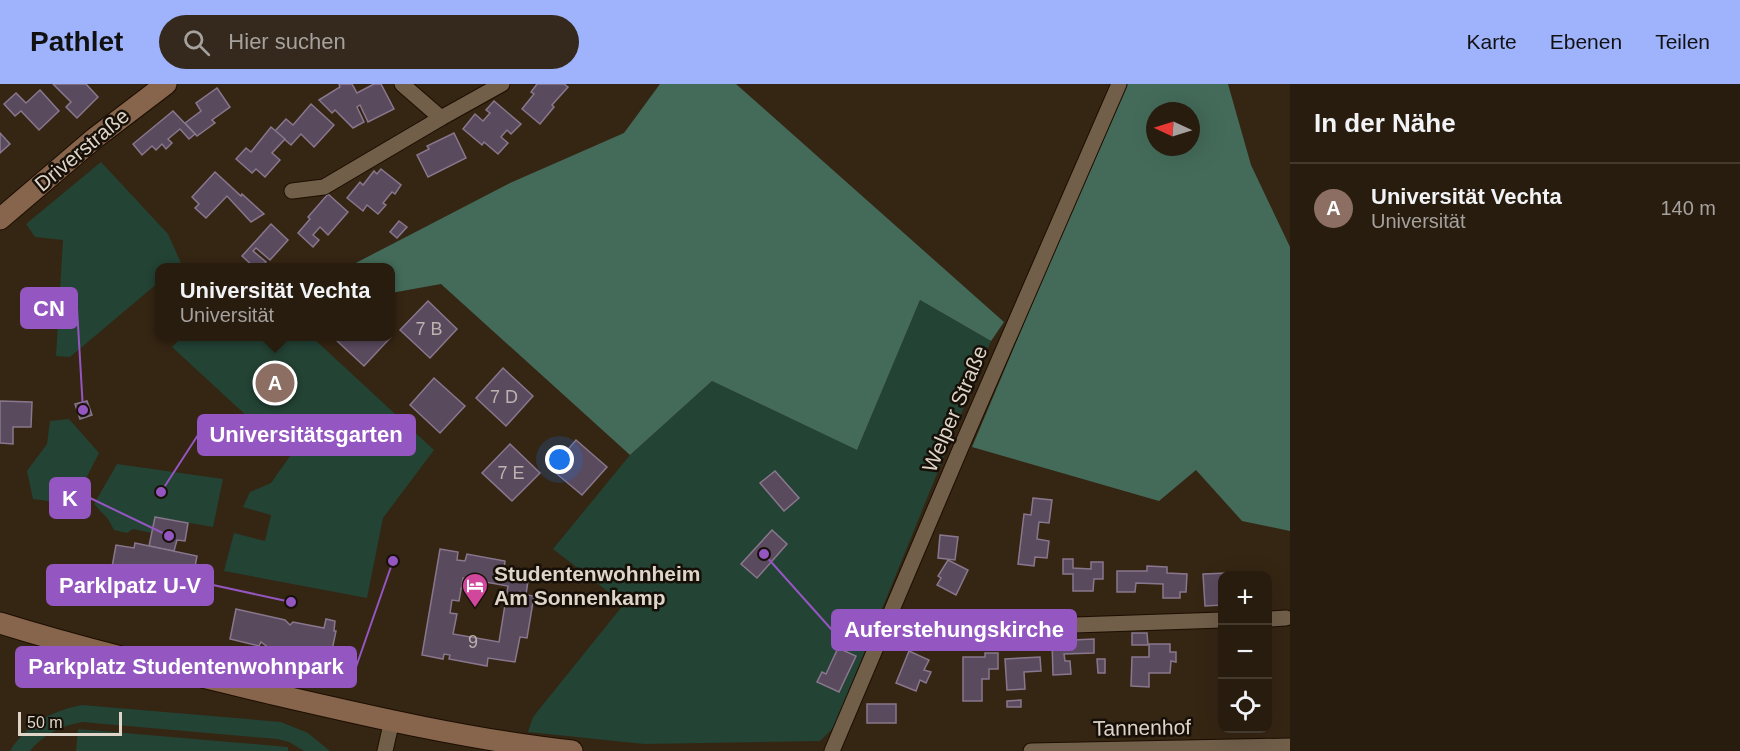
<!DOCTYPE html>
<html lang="de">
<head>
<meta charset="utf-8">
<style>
  :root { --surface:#281c0e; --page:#34291c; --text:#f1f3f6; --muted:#a5a19e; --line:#443a2e; --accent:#9fb3fd }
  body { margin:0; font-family:Arial,sans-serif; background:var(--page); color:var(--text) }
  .controls { position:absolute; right:18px; bottom:18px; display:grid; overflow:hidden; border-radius:12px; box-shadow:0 6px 24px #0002 }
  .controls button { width:54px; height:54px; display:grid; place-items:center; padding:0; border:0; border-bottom:2px solid var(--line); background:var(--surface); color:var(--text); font:30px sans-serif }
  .compass { position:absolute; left:1146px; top:18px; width:54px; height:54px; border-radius:50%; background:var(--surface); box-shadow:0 6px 24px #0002; rotate:274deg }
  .scale { position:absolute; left:18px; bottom:15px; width:104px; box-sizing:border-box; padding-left:6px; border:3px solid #ded4c8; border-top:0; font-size:16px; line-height:21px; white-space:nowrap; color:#ded4c8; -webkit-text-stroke:4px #171008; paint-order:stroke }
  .you { position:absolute; left:560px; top:376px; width:21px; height:21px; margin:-15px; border:4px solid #fff; border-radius:50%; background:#1a73e8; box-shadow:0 0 0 9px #1a73e833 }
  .badge { display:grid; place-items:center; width:39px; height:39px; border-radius:50%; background:var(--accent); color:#fff; font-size:20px; font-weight:700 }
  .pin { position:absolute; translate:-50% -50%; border:3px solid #fff; box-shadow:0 2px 6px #0006 }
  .popup { position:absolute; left:155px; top:179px; width:240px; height:78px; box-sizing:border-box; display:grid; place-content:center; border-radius:12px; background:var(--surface); filter:drop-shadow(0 2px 4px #0005); font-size:20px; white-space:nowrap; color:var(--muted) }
  .popup b { font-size:22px; color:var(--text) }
  .popup::after { content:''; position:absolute; left:50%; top:100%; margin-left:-12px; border:12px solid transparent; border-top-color:var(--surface) }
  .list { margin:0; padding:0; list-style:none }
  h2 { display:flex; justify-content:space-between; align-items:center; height:78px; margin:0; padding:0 24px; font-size:26px }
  h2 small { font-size:20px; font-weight:400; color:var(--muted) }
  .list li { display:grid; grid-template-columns:39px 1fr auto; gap:18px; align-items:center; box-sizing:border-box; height:90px; padding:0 24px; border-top:2px solid var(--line) }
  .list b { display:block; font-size:22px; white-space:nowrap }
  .list p { margin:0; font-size:20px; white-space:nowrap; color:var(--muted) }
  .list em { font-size:20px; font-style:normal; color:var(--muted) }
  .icon { flex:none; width:33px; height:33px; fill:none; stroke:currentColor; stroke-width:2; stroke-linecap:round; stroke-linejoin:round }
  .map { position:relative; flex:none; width:1290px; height:667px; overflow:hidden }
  header { display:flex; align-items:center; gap:36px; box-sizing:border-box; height:84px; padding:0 30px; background:var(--accent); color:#111 }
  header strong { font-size:28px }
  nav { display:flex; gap:33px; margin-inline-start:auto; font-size:21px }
  .search { width:420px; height:54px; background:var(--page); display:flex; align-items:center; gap:15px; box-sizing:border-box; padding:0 21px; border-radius:33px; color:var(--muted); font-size:22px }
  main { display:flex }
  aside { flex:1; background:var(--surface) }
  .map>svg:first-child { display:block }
  .green { fill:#234335 }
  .forest { fill:#446b5a; fill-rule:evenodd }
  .building { fill:#5a4a5e; stroke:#89778d; stroke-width:1.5; fill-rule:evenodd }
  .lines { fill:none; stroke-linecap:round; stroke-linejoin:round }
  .street-casing { stroke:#1c0e00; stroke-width:17 }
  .secondary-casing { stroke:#1c0e00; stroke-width:23 }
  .street { stroke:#715f4a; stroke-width:15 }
  .secondary { stroke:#87644c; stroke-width:21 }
  .labels { text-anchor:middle; stroke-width:5; stroke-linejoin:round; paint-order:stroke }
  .number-label { font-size:18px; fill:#bdb2ae }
  .street-label { font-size:21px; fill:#ded4c8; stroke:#171008 }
  .poi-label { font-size:21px; font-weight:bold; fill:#ded4c8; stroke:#171008; text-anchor:start }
  .leader { fill:none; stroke:#9456c1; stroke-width:2 }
  .callout-dot { fill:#9456c1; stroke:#171008; stroke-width:2 }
  .callout { fill:#9456c1; stroke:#9456c1; stroke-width:2 }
  .callout-label { font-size:22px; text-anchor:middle; font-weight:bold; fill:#fff }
</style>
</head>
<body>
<header>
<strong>Pathlet</strong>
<div class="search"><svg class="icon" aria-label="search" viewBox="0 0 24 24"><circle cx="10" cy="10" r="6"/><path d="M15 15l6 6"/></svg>Hier suchen</div>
<nav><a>Karte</a><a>Ebenen</a><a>Teilen</a></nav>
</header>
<main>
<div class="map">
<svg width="1290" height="667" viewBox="0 0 1290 667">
  <rect width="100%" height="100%" fill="#352513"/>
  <g class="green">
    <polygon points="101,78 168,150 181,179 176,183 160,184 159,198 70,273 56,272 63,156 35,153 26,140"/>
    <polygon points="920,216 991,257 834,643 820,657 644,660 528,648 533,633 624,520 553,465 630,371 712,297 857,366"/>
    <polygon points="182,253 312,253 434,366 383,434 367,514 224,487 234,449 265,457 271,431 243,423 250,408 271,399 290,372 172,263"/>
    <polygon points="69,335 99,369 76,414 48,417 33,415 27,387 47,360 50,337"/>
    <polygon points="117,380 223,395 213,443 155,433 152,449 133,445 127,449 114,446 108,435 94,420"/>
    <path d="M82,621L281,638L308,649L330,667H304L289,658L277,655L82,638C61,642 44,650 30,667H10C27,640 51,627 82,621Z"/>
    <polygon points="78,645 288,663 288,667 76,667"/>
  </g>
  <g class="forest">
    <polygon points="660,0 736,0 1004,238 991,257 920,216 857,366 712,297 630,371 441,200 391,209 391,184 348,183 510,99 624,49"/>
    <path d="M1125,0H1228L1251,81L1290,163V447L1242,437L1196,386L1159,417L972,363ZM1155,27H1191V63H1155Z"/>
  </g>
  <g class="building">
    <polygon points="53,0 86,0 98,13 77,34 66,23 71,18"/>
    <polygon points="339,0 352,0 357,9 374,0 381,0 394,25 368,38 360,21 357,23 364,38 353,44 335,26 332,29 319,16 340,3"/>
    <polygon points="537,0 564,0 568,3 552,21 554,23 540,40 522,25 534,10 531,8"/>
    <polygon points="217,4 230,23 212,36 215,39 197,52 185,39 201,27 196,19"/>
    <polygon points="40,6 59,27 39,46 21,27 15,32 4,20 16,9 26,19"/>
    <polygon points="494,17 521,40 511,50 507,46 501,53 508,59 498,70 484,58 482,61 463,45 475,30 483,37 490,29 486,26"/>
    <polygon points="311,20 334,41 314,63 301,50 291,61 275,47 286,35 293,41"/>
    <polygon points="173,27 195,50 189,55 180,45 168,55 172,59 166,65 162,60 156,66 152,62 142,71 133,60"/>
    <polygon points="271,43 285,55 272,69 280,76 265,93 256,85 252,89 236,75 246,64 251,68"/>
    <polygon points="0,49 10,60 0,69"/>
    <polygon points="454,49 466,74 428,93 417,71 429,65 427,62"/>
    <polygon points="381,85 401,101 395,110 392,108 383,119 386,121 378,130 367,121 363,127 347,114 360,98 363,101 374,87 377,90"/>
    <polygon points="215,88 241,112 242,110 264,130 251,138 227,112 206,134 195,124 199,120 192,113"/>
    <polygon points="328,110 348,128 328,151 320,143 313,151 319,156 313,163 298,149 310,135 308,133"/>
    <polygon points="399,137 407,143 397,154 390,148"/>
    <polygon points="271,140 288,156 270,176 256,164 253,167 266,178 262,184 255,184 242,172"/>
    <polygon points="428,217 457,245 430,274 400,246"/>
    <polygon points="335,252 391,252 391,253 364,282 334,254"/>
    <polygon points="503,284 533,312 506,342 476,314"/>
    <polygon points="434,294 465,322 440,349 410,321"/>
    <polygon points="0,317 32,318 31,343 13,343 13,360 0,359"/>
    <polygon points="87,317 92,331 80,335 75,320"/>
    <polygon points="576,356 607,383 582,411 551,385"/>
    <polygon points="510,360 540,389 512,417 482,389"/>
    <polygon points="775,387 799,414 784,427 760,399"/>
    <polygon points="1033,414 1052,416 1049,439 1039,438 1037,455 1049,457 1047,474 1035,473 1034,482 1018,480 1024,430 1031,431"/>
    <polygon points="155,433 188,439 185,457 177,456 174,467 149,462"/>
    <polygon points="772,446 787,460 757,494 741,480"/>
    <polygon points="940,451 958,453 955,476 938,474"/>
    <polygon points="135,459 197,472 192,499 112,483 116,461 134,464"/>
    <path d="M440,465L458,468L457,476L465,477L467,470L505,477L504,485L529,489L526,511L534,512L527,554L520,553L515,578L488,574L487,582L449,575L450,571L444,570L443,575L422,571ZM463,494L508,502L499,558L453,550L457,530L450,529L452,516L459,517Z"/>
    <polygon points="1063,475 1073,475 1073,484 1091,485 1091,478 1103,478 1103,495 1094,495 1093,507 1073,507 1073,490 1063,490"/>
    <polygon points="948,476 968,486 956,511 937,501 941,494 938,492"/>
    <polygon points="1147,482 1167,483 1167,489 1187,490 1186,508 1180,508 1180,514 1163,514 1163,500 1136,499 1135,508 1117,508 1117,487 1147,487"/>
    <polygon points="1228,489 1228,492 1222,492 1221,498 1222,521 1205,522 1203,490"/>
    <polygon points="236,525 285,536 290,541 293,538 324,544 326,535 335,537 334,547 336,547 330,576 269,564 261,558 259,562 230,555"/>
    <polygon points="1132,549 1147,549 1148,561 1132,561"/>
    <polygon points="1094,555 1094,569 1064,570 1065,577 1070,577 1071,590 1053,591 1052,557"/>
    <polygon points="1149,560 1170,560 1170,568 1176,568 1176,578 1171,577 1170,589 1149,589 1149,603 1131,602 1132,573 1149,573"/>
    <polygon points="838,564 856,572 839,608 817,598 822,588 826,590"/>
    <polygon points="909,567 929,576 924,586 931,588 926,599 920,596 916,607 896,599"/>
    <polygon points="985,569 998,569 998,585 989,585 989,595 982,595 982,617 963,617 963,573 985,573"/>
    <polygon points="1040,573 1041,587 1024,588 1025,605 1007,606 1005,575"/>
    <polygon points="1097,575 1105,575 1105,589 1098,589"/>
    <polygon points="1021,616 1021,623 1007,623 1007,617"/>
    <rect x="867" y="620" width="29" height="19"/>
  </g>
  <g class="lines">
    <defs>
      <g id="street">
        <polyline points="441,34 502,0"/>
        <polyline points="292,107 324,103 441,34 402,0"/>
        <polyline points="1268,535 1286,534"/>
        <polyline points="885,544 903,547 1222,536"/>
        <polyline points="385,667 392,636"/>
        <polyline points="832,667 962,361 1119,0"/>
        <polyline points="1031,667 1290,662"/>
      </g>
      <g id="secondary">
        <polyline points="0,135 95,54 166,0"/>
        <path d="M0,539C90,567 181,588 273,610C372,633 472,656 572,667"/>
      </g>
    </defs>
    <use href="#street" class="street-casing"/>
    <use href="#secondary" class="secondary-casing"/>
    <use href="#street" class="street"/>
    <use href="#secondary" class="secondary"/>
  </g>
  <defs>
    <symbol id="hotel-pin" viewBox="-11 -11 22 30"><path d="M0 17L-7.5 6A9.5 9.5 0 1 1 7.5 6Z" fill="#d1479c" stroke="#171008"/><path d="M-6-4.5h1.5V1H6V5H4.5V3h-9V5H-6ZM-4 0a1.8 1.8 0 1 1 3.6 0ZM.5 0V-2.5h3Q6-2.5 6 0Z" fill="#fff"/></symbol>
  </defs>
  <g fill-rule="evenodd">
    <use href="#hotel-pin" x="460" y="487" width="30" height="40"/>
  </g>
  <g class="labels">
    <g class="number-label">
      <text x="429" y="251">7 B</text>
      <text x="504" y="319">7 D</text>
      <text x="511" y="395">7 E</text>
      <text x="473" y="564">9</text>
    </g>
    <g class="street-label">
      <text transform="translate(82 66) rotate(-40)" y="7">Driverstraße</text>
      <text transform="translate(955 325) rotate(-67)" y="7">Welper Straße</text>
      <text transform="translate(1142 644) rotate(-1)" y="7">Tannenhof</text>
    </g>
    <g class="poi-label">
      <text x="494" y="497">Studentenwohnheim<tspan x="494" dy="24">Am Sonnenkamp</tspan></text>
    </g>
  </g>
  <path class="leader" d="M83 326L77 224M161 408L198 351M169 452L90 414M291 518L213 501M764 470L832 546M393 477L356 583"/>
  <g class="callout-dot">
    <circle cx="83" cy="326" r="6"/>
    <circle cx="161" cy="408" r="6"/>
    <circle cx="169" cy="452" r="6"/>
    <circle cx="291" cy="518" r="6"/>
    <circle cx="764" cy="470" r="6"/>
    <circle cx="393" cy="477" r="6"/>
  </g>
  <g class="callout">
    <rect x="21" y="204" width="56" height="40" rx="6"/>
    <rect x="198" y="331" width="217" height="40" rx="6"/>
    <rect x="50" y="394" width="40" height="40" rx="6"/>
    <rect x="47" y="481" width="166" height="40" rx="6"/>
    <rect x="832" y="526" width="244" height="40" rx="6"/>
    <rect x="16" y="563" width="340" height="40" rx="6"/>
  </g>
  <g class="callout-label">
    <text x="49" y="232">CN</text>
    <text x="306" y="358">Universitätsgarten</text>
    <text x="70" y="422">K</text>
    <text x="130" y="509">Parklpatz U-V</text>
    <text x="954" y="553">Auferstehungskirche</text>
    <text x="186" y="590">Parkplatz Studentenwohnpark</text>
  </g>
</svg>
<div class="controls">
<button>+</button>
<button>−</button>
<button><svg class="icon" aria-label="locate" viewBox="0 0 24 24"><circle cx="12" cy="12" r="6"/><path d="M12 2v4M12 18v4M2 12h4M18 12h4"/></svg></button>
</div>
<svg class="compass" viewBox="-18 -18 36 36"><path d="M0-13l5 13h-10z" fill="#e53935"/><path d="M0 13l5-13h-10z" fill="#a5a19e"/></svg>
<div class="scale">50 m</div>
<div class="you"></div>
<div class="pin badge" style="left:275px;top:299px;background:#8d6e63">A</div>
<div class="popup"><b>Universität Vechta</b>Universität</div>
</div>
<aside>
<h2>In der Nähe<small></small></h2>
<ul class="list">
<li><span class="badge" style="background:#8d6e63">A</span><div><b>Universität Vechta</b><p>Universität</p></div><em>140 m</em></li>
</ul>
</aside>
</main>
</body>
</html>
